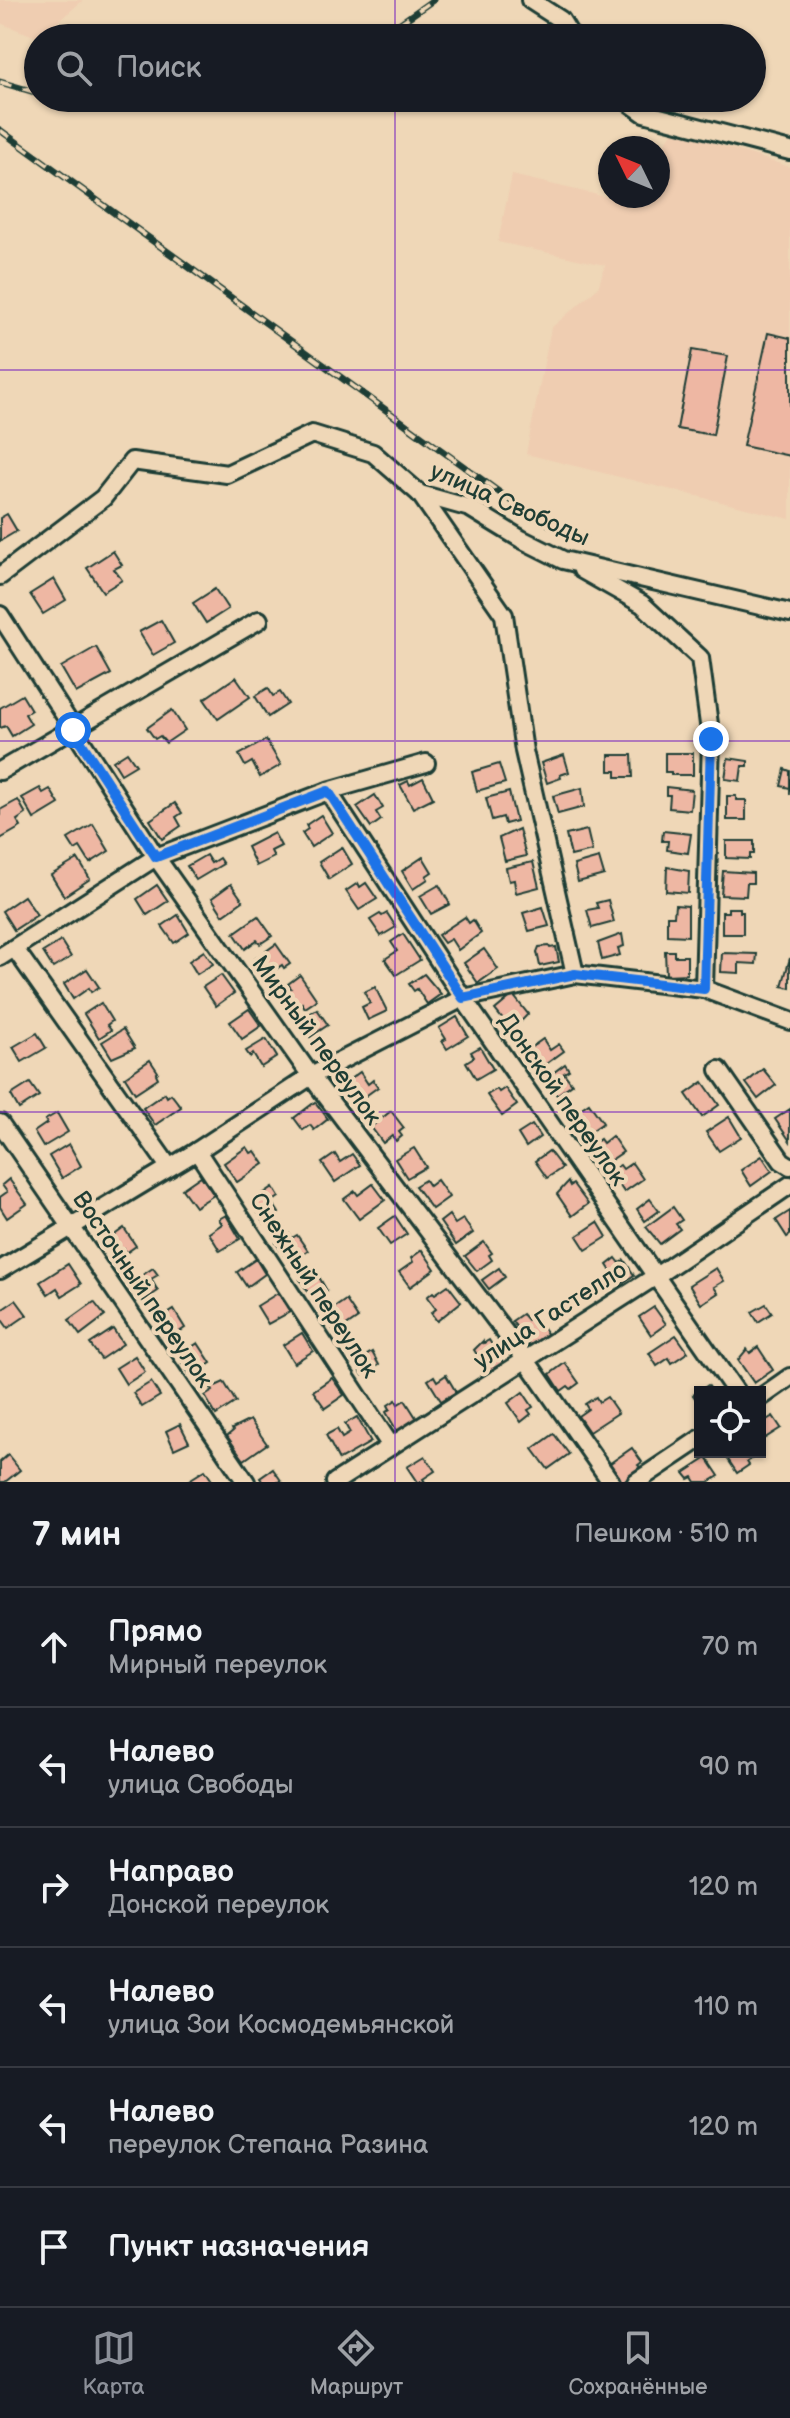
<!DOCTYPE html>
<html lang="ru">
<head>
<meta charset="utf-8">
<style>
  :root { --surface:#171b24; --page:#242831; --text:#f1f3f6; --muted:#9ea1a6; --line:#363941; --accent:#8c9099 }
  body { margin:0; font-family:"Balsamiq Sans",sans-serif; background:var(--page); color:var(--text) }
  .controls { position:absolute; right:24px; bottom:24px; display:grid; overflow:hidden; border-radius:0px; box-shadow:0 2px 6px #0004 }
  .controls button { width:72px; height:72px; display:grid; place-items:center; padding:0; border:0; border-bottom:2px solid var(--line); background:var(--surface); color:var(--text); font:40px sans-serif }
  .compass { position:absolute; left:598px; top:136px; width:72px; height:72px; border-radius:50%; background:var(--surface); box-shadow:0 2px 6px #0004; rotate:313deg }
  .stop { position:absolute; width:24px; height:24px; margin:-18px; border:6px solid #1a73e8; border-radius:50%; background:#fff }
  .stop.end { background:#1a73e8; border-color:#fff; box-shadow:0 2px 8px #0008 }
  .list { margin:0; padding:0; list-style:none }
  h2 { display:flex; justify-content:space-between; align-items:center; height:104px; margin:0; padding:0 32px; font-size:34px }
  h2 small { font-size:26px; font-weight:400; color:var(--muted) }
  .list li { display:grid; grid-template-columns:52px 1fr auto; gap:24px; align-items:center; box-sizing:border-box; height:120px; padding:0 32px; border-top:2px solid var(--line) }
  .list b { display:block; font-size:30px; white-space:nowrap }
  .list p { margin:0; font-size:26px; white-space:nowrap; color:var(--muted) }
  .list em { font-size:26px; font-style:normal; color:var(--muted) }
  .icon { flex:none; width:44px; height:44px; fill:none; stroke:currentColor; stroke-width:2; stroke-linecap:round; stroke-linejoin:round }
  .map { position:relative; flex:none; width:790px; height:1482px; overflow:hidden }
  .search { position:absolute; background:var(--surface); box-shadow:0 2px 6px #0004; left:24px; right:24px; top:24px; height:88px; display:flex; align-items:center; gap:20px; box-sizing:border-box; padding:0 28px; border-radius:44px; color:var(--muted); font-size:30px }
  .sheet { height:824px; background:var(--surface) }
  nav { display:flex; justify-content:space-around; align-items:center; box-sizing:border-box; height:112px; border-top:2px solid var(--line); background:var(--surface); font-size:22px; color:var(--muted) }
  nav a { display:grid; justify-items:center; gap:4px }
  nav .on { color:var(--accent) }
  .map>svg:first-child { display:block }
  .built { fill:#efcdb1 }
  .building { fill:#eeb7a3; stroke:#1f3d34; stroke-width:2 }
  .lines { fill:none; stroke-linecap:round; stroke-linejoin:round }
  .minor-casing { stroke:#1f3d34; stroke-width:22 }
  .minor { stroke:#efd7b7; stroke-width:16 }
  .rail-casing { stroke:#1f3d34; stroke-width:7 }
  .rail { stroke:#efd7b7; stroke-width:4; stroke-dasharray:12; stroke-linecap:butt }
  .route { stroke:#1a73e8; stroke-width:10 }
  .grid { fill:none; stroke:#7b2cbf; stroke-width:2; stroke-opacity:0.55 }
  .labels { text-anchor:middle; stroke-width:8; stroke-linejoin:round; paint-order:stroke }
  .street-label { font-size:24px; fill:#1f3d34; stroke:#efd7b7 }
</style>
</head>
<body>
<div class="map">
<svg width="790" height="1482" viewBox="0 0 790 1482">
  <rect width="100%" height="100%" fill="#efd7b7"/>
  <filter id="ink" filterUnits="userSpaceOnUse"><feTurbulence type="fractalNoise" baseFrequency=".0125" numOctaves="2"/><feDisplacementMap in="SourceGraphic" scale="16" xChannelSelector="R" yChannelSelector="G"/><feConvolveMatrix kernelMatrix="1 2 1 2 8 2 1 2 1" color-interpolation-filters="sRGB"/></filter>
  <g filter="url(#ink)">
    <g class="built">
      <polygon points="0,0 82,0 82,1 39,38 0,23"/>
      <polygon points="673,130 790,167 790,519 526,454 551,328 598,288 605,265 498,242 512,175 632,203 636,196 658,196 658,156"/>
    </g>
    <g class="building">
      <polygon points="768,333 790,338 790,456 743,446"/>
      <polygon points="692,350 728,356 713,435 677,429"/>
      <polygon points="7,514 17,531 0,541 0,518"/>
      <polygon points="113,551 122,565 114,569 122,580 103,592 87,568"/>
      <polygon points="54,579 66,600 43,614 30,594"/>
      <polygon points="215,589 228,609 206,623 193,603"/>
      <polygon points="161,620 174,643 153,655 139,632"/>
      <polygon points="96,647 111,674 76,693 61,667"/>
      <polygon points="236,677 250,697 218,719 204,699"/>
      <polygon points="268,688 273,696 280,692 288,704 268,717 255,696"/>
      <polygon points="22,695 31,710 25,714 31,724 12,736 6,726 0,728 0,708"/>
      <polygon points="172,710 185,730 166,743 160,736 155,739 147,728"/>
      <polygon points="266,740 281,765 260,777 252,762 245,766 239,755"/>
      <polygon points="127,752 136,765 121,774 113,761"/>
      <polygon points="665,753 693,753 693,775 671,775 671,772 665,772"/>
      <polygon points="564,755 569,772 560,775 561,778 547,783 541,763"/>
      <polygon points="609,755 632,755 633,777 616,777 616,771 609,771"/>
      <polygon points="728,758 748,761 748,766 742,766 740,781 725,779"/>
      <polygon points="499,764 505,783 477,791 472,772"/>
      <polygon points="785,769 790,771 790,795 790,788 781,786"/>
      <polygon points="423,778 433,798 413,808 400,785 408,781 410,785"/>
      <polygon points="666,787 692,790 690,810 669,808 670,795 666,795"/>
      <polygon points="40,788 43,793 50,789 59,804 34,819 22,798"/>
      <polygon points="582,788 584,807 558,814 553,796"/>
      <polygon points="509,792 516,821 505,824 503,817 492,820 486,798"/>
      <polygon points="375,795 383,808 376,812 381,820 371,827 357,807"/>
      <polygon points="727,796 736,796 736,800 746,800 746,820 727,820"/>
      <polygon points="18,800 26,814 17,820 21,827 0,839 0,810"/>
      <polygon points="175,803 182,813 176,817 181,826 162,839 150,820"/>
      <polygon points="321,815 332,833 311,847 302,833 308,829 306,825"/>
      <polygon points="93,824 109,851 90,863 80,847 75,850 68,839"/>
      <polygon points="519,829 526,856 505,861 499,838"/>
      <polygon points="587,830 592,851 571,856 566,835"/>
      <polygon points="663,831 691,834 688,853 667,850 668,841 662,841"/>
      <polygon points="274,833 281,846 271,851 274,857 256,866 247,847"/>
      <polygon points="726,841 754,841 754,854 750,854 750,859 726,858"/>
      <polygon points="342,847 352,864 329,879 319,862"/>
      <polygon points="206,855 211,863 219,858 223,864 196,880 187,866"/>
      <polygon points="423,857 432,872 426,876 428,879 413,889 402,871"/>
      <polygon points="599,858 604,875 578,882 574,865"/>
      <polygon points="78,859 90,879 64,896 51,875"/>
      <polygon points="533,862 539,887 516,893 514,880 509,881 506,868"/>
      <polygon points="667,867 689,871 688,893 666,891"/>
      <polygon points="723,871 753,873 753,883 747,883 746,896 721,895"/>
      <polygon points="358,883 360,887 366,883 377,899 359,910 346,891"/>
      <polygon points="231,884 243,901 223,915 212,898"/>
      <polygon points="157,885 168,901 147,915 137,899"/>
      <polygon points="439,885 450,904 431,914 420,896"/>
      <polygon points="24,896 37,915 14,930 2,911"/>
      <polygon points="608,900 614,922 592,928 587,910 598,908 596,903"/>
      <polygon points="675,905 688,906 688,936 667,935 667,916 674,916"/>
      <polygon points="543,907 549,926 529,931 523,913"/>
      <polygon points="728,908 740,908 740,912 743,912 743,934 722,934 722,912 728,912"/>
      <polygon points="387,913 396,927 381,936 370,920 380,914 382,916"/>
      <polygon points="178,915 189,933 174,943 162,926"/>
      <polygon points="258,916 272,936 260,944 257,940 245,949 234,933"/>
      <polygon points="465,917 469,923 473,920 481,933 458,950 451,939 444,943 438,935"/>
      <polygon points="403,934 420,960 396,975 385,959 397,951 391,942"/>
      <polygon points="622,934 624,946 618,948 620,955 602,960 598,943"/>
      <polygon points="61,941 71,957 53,968 43,952"/>
      <polygon points="276,944 290,964 284,968 282,965 266,976 255,959"/>
      <polygon points="549,946 550,948 556,947 559,962 540,966 537,952 539,947"/>
      <polygon points="484,949 498,969 478,983 464,963"/>
      <polygon points="204,951 213,964 197,974 189,961"/>
      <polygon points="665,951 674,951 674,956 687,956 687,974 666,975"/>
      <polygon points="722,953 757,954 756,964 739,963 739,973 721,972"/>
      <polygon points="790,958 790,988 782,986"/>
      <polygon points="87,969 99,987 91,992 89,988 73,999 64,984"/>
      <polygon points="424,974 441,994 427,1004 417,989 414,991 409,984"/>
      <polygon points="221,975 234,993 216,1006 203,987"/>
      <polygon points="300,975 317,1000 305,1008 302,1003 290,1011 280,996 291,988 288,984"/>
      <polygon points="375,987 387,1011 368,1020 362,1007 370,1003 364,992"/>
      <polygon points="513,995 528,1014 512,1031 495,1010"/>
      <polygon points="101,1003 112,1021 107,1025 111,1030 99,1038 84,1014"/>
      <polygon points="249,1009 261,1026 242,1039 230,1022"/>
      <polygon points="317,1009 328,1025 310,1037 299,1021"/>
      <polygon points="457,1017 468,1036 447,1049 442,1041 446,1039 439,1028"/>
      <polygon points="123,1029 135,1048 112,1058 102,1042"/>
      <polygon points="37,1033 46,1048 22,1062 13,1047"/>
      <polygon points="266,1039 277,1057 261,1067 253,1054 250,1057 246,1051"/>
      <polygon points="543,1039 550,1050 559,1044 564,1051 539,1069 526,1051"/>
      <polygon points="480,1047 493,1069 476,1079 466,1062 474,1057 471,1052"/>
      <polygon points="150,1060 158,1072 156,1074 158,1078 135,1093 125,1077"/>
      <polygon points="565,1064 569,1070 564,1073 572,1084 557,1095 545,1079"/>
      <polygon points="763,1069 776,1085 758,1099 746,1083"/>
      <polygon points="360,1072 368,1084 373,1080 378,1087 353,1105 339,1087"/>
      <polygon points="703,1082 719,1105 702,1117 686,1094"/>
      <polygon points="30,1083 39,1096 19,1109 11,1095"/>
      <polygon points="505,1088 517,1105 502,1116 487,1095 497,1089 499,1092"/>
      <polygon points="165,1093 167,1097 171,1094 181,1107 155,1125 143,1108"/>
      <polygon points="315,1102 328,1119 314,1130 310,1125 303,1130 294,1118"/>
      <polygon points="589,1103 603,1123 584,1136 570,1116"/>
      <polygon points="790,1109 790,1141 775,1119"/>
      <polygon points="391,1111 404,1128 399,1132 402,1136 396,1141 392,1136 383,1143 371,1127"/>
      <polygon points="57,1113 68,1132 43,1147 34,1132 47,1123 45,1120"/>
      <polygon points="729,1117 741,1137 719,1151 706,1132"/>
      <polygon points="532,1125 540,1137 526,1147 518,1134"/>
      <polygon points="612,1136 623,1152 605,1164 592,1145 600,1139 603,1143"/>
      <polygon points="69,1144 81,1166 62,1178 49,1156"/>
      <polygon points="247,1147 251,1153 255,1151 264,1164 237,1182 224,1163"/>
      <polygon points="414,1148 426,1167 407,1178 395,1159"/>
      <polygon points="549,1151 562,1168 547,1178 535,1161"/>
      <polygon points="335,1154 340,1162 352,1154 360,1165 335,1182 322,1163"/>
      <polygon points="762,1156 772,1171 751,1186 741,1170"/>
      <polygon points="632,1163 643,1179 624,1192 610,1171 620,1165 623,1169"/>
      <polygon points="201,1176 214,1195 195,1207 182,1189"/>
      <polygon points="9,1179 27,1204 7,1218 0,1207 0,1197 7,1192 2,1185"/>
      <polygon points="425,1180 429,1186 437,1180 449,1197 432,1209 415,1186"/>
      <polygon points="568,1182 570,1186 573,1184 588,1204 572,1216 557,1194"/>
      <polygon points="373,1184 385,1200 359,1219 344,1199 355,1191 358,1195"/>
      <polygon points="273,1187 279,1197 272,1202 279,1213 265,1223 251,1202"/>
      <polygon points="650,1199 659,1211 645,1221 637,1209"/>
      <polygon points="673,1207 682,1220 676,1224 680,1229 660,1244 646,1227"/>
      <polygon points="790,1211 790,1235 787,1237 776,1220"/>
      <polygon points="226,1215 240,1239 220,1251 209,1233 222,1224 219,1219"/>
      <polygon points="449,1215 455,1224 463,1219 473,1233 456,1245 440,1222"/>
      <polygon points="395,1216 407,1234 390,1245 378,1228"/>
      <polygon points="598,1222 607,1237 586,1250 577,1236"/>
      <polygon points="124,1228 136,1246 126,1253 124,1249 115,1256 105,1242"/>
      <polygon points="289,1234 292,1238 297,1235 308,1251 290,1263 276,1243"/>
      <polygon points="484,1242 492,1253 489,1255 492,1260 477,1271 465,1256"/>
      <polygon points="422,1250 435,1269 410,1287 399,1272 413,1262 411,1258"/>
      <polygon points="616,1258 620,1263 624,1260 634,1275 620,1285 607,1265"/>
      <polygon points="256,1259 265,1274 247,1287 237,1272"/>
      <polygon points="68,1264 81,1284 62,1296 57,1288 48,1294 40,1282"/>
      <polygon points="153,1268 158,1275 151,1279 158,1291 143,1301 132,1282"/>
      <polygon points="499,1268 505,1277 489,1289 482,1280"/>
      <polygon points="716,1268 724,1281 714,1287 718,1293 701,1304 689,1285"/>
      <polygon points="315,1270 327,1291 313,1300 300,1279"/>
      <polygon points="448,1285 461,1302 437,1321 431,1313 436,1309 427,1297 433,1292 435,1294"/>
      <polygon points="278,1293 290,1312 268,1324 257,1306"/>
      <polygon points="16,1300 27,1315 8,1328 0,1317 0,1311"/>
      <polygon points="346,1300 358,1318 336,1333 318,1308 329,1301 334,1308"/>
      <polygon points="94,1302 105,1316 80,1335 69,1320"/>
      <polygon points="766,1304 772,1313 758,1322 752,1312"/>
      <polygon points="654,1307 666,1324 651,1335 639,1317"/>
      <polygon points="174,1310 185,1328 167,1340 155,1322"/>
      <polygon points="522,1314 527,1320 534,1315 548,1335 531,1347 512,1321"/>
      <polygon points="113,1329 123,1344 101,1359 90,1344"/>
      <polygon points="302,1333 313,1351 294,1363 283,1345"/>
      <polygon points="676,1335 688,1352 672,1363 669,1358 657,1366 649,1353"/>
      <polygon points="489,1340 504,1364 489,1373 474,1350 483,1341 484,1343"/>
      <polygon points="198,1343 211,1363 191,1376 178,1356"/>
      <polygon points="758,1347 773,1370 754,1383 738,1360 747,1349 750,1353"/>
      <polygon points="372,1352 379,1365 363,1375 354,1359 362,1353 364,1357"/>
      <polygon points="135,1356 145,1372 126,1384 116,1368"/>
      <polygon points="565,1363 579,1383 571,1389 568,1386 561,1391 550,1374"/>
      <polygon points="446,1375 456,1392 441,1401 428,1380 434,1376 437,1381"/>
      <polygon points="332,1378 344,1395 325,1408 313,1391"/>
      <polygon points="151,1382 160,1396 142,1407 133,1393"/>
      <polygon points="224,1382 236,1402 216,1415 205,1396 213,1391 211,1388"/>
      <polygon points="708,1385 713,1392 700,1392 700,1405 693,1395"/>
      <polygon points="523,1392 533,1407 528,1410 531,1414 521,1422 508,1403"/>
      <polygon points="596,1397 599,1402 607,1397 618,1413 589,1432 578,1416 588,1409 585,1404"/>
      <polygon points="396,1400 398,1404 405,1400 417,1419 397,1431 386,1412 390,1409 388,1405"/>
      <polygon points="773,1416 781,1428 765,1438 760,1430 760,1424"/>
      <polygon points="357,1417 371,1442 339,1460 326,1435 337,1429 342,1438 350,1433 345,1424"/>
      <polygon points="250,1420 267,1444 244,1460 227,1436 233,1431 232,1429"/>
      <polygon points="180,1424 189,1442 174,1449 166,1431"/>
      <polygon points="554,1434 569,1454 548,1469 533,1449"/>
      <polygon points="632,1448 642,1462 638,1465 641,1468 622,1482 609,1464"/>
      <polygon points="723,1452 751,1452 754,1457 747,1462 749,1465 737,1473"/>
      <polygon points="8,1455 20,1470 5,1482 0,1482 0,1462"/>
      <polygon points="425,1456 435,1471 423,1479 425,1482 417,1482 407,1467"/>
      <polygon points="707,1458 719,1476 709,1482 696,1482 693,1477 689,1479 684,1473"/>
      <polygon points="273,1469 282,1482 263,1482 260,1478"/>
      <polygon points="205,1470 213,1482 186,1482"/>
    </g>
    <g class="lines">
      <defs>
        <g id="minor">
          <polyline points="530,0 561,20 572,38"/>
          <polyline points="623,98 644,113 790,151"/>
          <polyline points="420,494 504,615 524,751 575,974"/>
          <polyline points="582,570 642,604 700,658 711,739 704,989"/>
          <polyline points="0,576 103,498 132,461 227,474 312,434 373,453 420,494 470,508 521,539 563,560 790,613"/>
          <polyline points="0,615 156,857 311,1076 526,1360 611,1482"/>
          <polyline points="0,771 259,620"/>
          <polyline points="328,791 463,998 736,1392"/>
          <polyline points="15,949 169,1167"/>
          <polyline points="0,957 156,857 328,791 426,763"/>
          <polyline points="719,1070 782,1161 790,1166"/>
          <polyline points="0,1123 246,1482"/>
          <polyline points="197,1151 391,1446"/>
          <polyline points="0,1270 197,1151 311,1076 463,998 575,974 704,989 790,1021"/>
          <polyline points="760,1398 790,1377"/>
          <polyline points="335,1482 656,1276 790,1185"/>
          <polyline points="636,1482 700,1439"/>
        </g>
      </defs>
      <use href="#minor" class="minor-casing"/>
      <use href="#minor" class="minor"/>
      <defs>
        <g id="rail">
          <polyline points="379,38 433,0"/>
          <polyline points="0,82 38,93"/>
          <polyline points="76,98 185,98"/>
          <polyline points="0,130 503,495 552,526"/>
        </g>
      </defs>
      <use href="#rail" class="rail-casing"/>
      <use href="#rail" class="rail"/>
    </g>
  </g>
  <g class="lines" filter="url(#ink)">
    <polyline class="route" points="73,730 156,857 328,791 463,998 575,974 704,989 711,739"/>
  </g>
  <path class="grid" d="M395,0V38M395,98V1482M0,370H790M0,741H790M0,1112H790"/>
  <g class="labels">
    <g class="street-label">
      <text transform="translate(510 504) rotate(24)" y="8">улица Свободы</text>
      <text transform="translate(317 1040) rotate(54)" y="8">Мирный переулок</text>
      <text transform="translate(563 1099) rotate(55)" y="8">Донской переулок</text>
      <text transform="translate(314 1285) rotate(57)" y="8">Снежный переулок</text>
      <text transform="translate(143 1289) rotate(56)" y="8">Восточный переулок</text>
      <text transform="translate(550 1315) rotate(-33)" y="8">улица Гастелло</text>
    </g>
  </g>
</svg>
<div class="controls">
<button><svg class="icon" aria-label="locate" viewBox="0 0 24 24"><circle cx="12" cy="12" r="6"/><path d="M12 2v4M12 18v4M2 12h4M18 12h4"/></svg></button>
</div>
<svg class="compass" viewBox="-18 -18 36 36"><path d="M0-13l5 13h-10z" fill="#e53935"/><path d="M0 13l5-13h-10z" fill="#9ea1a6"/></svg>
<div class="stop" style="left:73px;top:730px"></div>
<div class="stop end" style="left:711px;top:739px"></div>
<div class="search"><svg class="icon" aria-label="search" viewBox="0 0 24 24"><circle cx="10" cy="10" r="6"/><path d="M15 15l6 6"/></svg>Поиск</div>
</div>
<section class="sheet">
<h2>7 мин<small>Пешком · 510 m</small></h2>
<ul class="list">
<li><svg class="icon" aria-label="ahead" viewBox="0 0 24 24"><path d="M12 20V5M6 11l6-6 6 6"/></svg><div><b>Прямо</b><p>Мирный переулок</p></div><em>70 m</em></li>
<li><svg class="icon" aria-label="left" viewBox="0 0 24 24"><path d="M17 20v-9H6M10 6l-5 5 5 5"/></svg><div><b>Налево</b><p>улица Свободы</p></div><em>90 m</em></li>
<li><svg class="icon" aria-label="right" viewBox="0 0 24 24"><path d="M7 20v-9h11M14 6l5 5-5 5"/></svg><div><b>Направо</b><p>Донской переулок</p></div><em>120 m</em></li>
<li><svg class="icon" aria-label="left" viewBox="0 0 24 24"><path d="M17 20v-9H6M10 6l-5 5 5 5"/></svg><div><b>Налево</b><p>улица Зои Космодемьянской</p></div><em>110 m</em></li>
<li><svg class="icon" aria-label="left" viewBox="0 0 24 24"><path d="M17 20v-9H6M10 6l-5 5 5 5"/></svg><div><b>Налево</b><p>переулок Степана Разина</p></div><em>120 m</em></li>
<li><svg class="icon" aria-label="arrive" viewBox="0 0 24 24"><path d="M6 21V4h12l-3 4 3 4H6"/></svg><div><b>Пункт назначения</b></div></li>
</ul>
</section>
<nav>
<a class="on"><svg class="icon" aria-label="map" viewBox="0 0 24 24"><path d="M3 6l6-2 6 2 6-2v14l-6 2-6-2-6 2zM9 4v14M15 6v14"/></svg>Карта</a>
<a><svg class="icon" aria-label="directions" viewBox="0 0 24 24"><path d="M12 3l9 9-9 9-9-9zM9 14v-3h6M13 9l2 2-2 2"/></svg>Маршрут</a>
<a><svg class="icon" aria-label="saved" viewBox="0 0 24 24"><path d="M7 4h10v16l-5-4-5 4z"/></svg>Сохранённые</a>
</nav>
</body>
</html>
